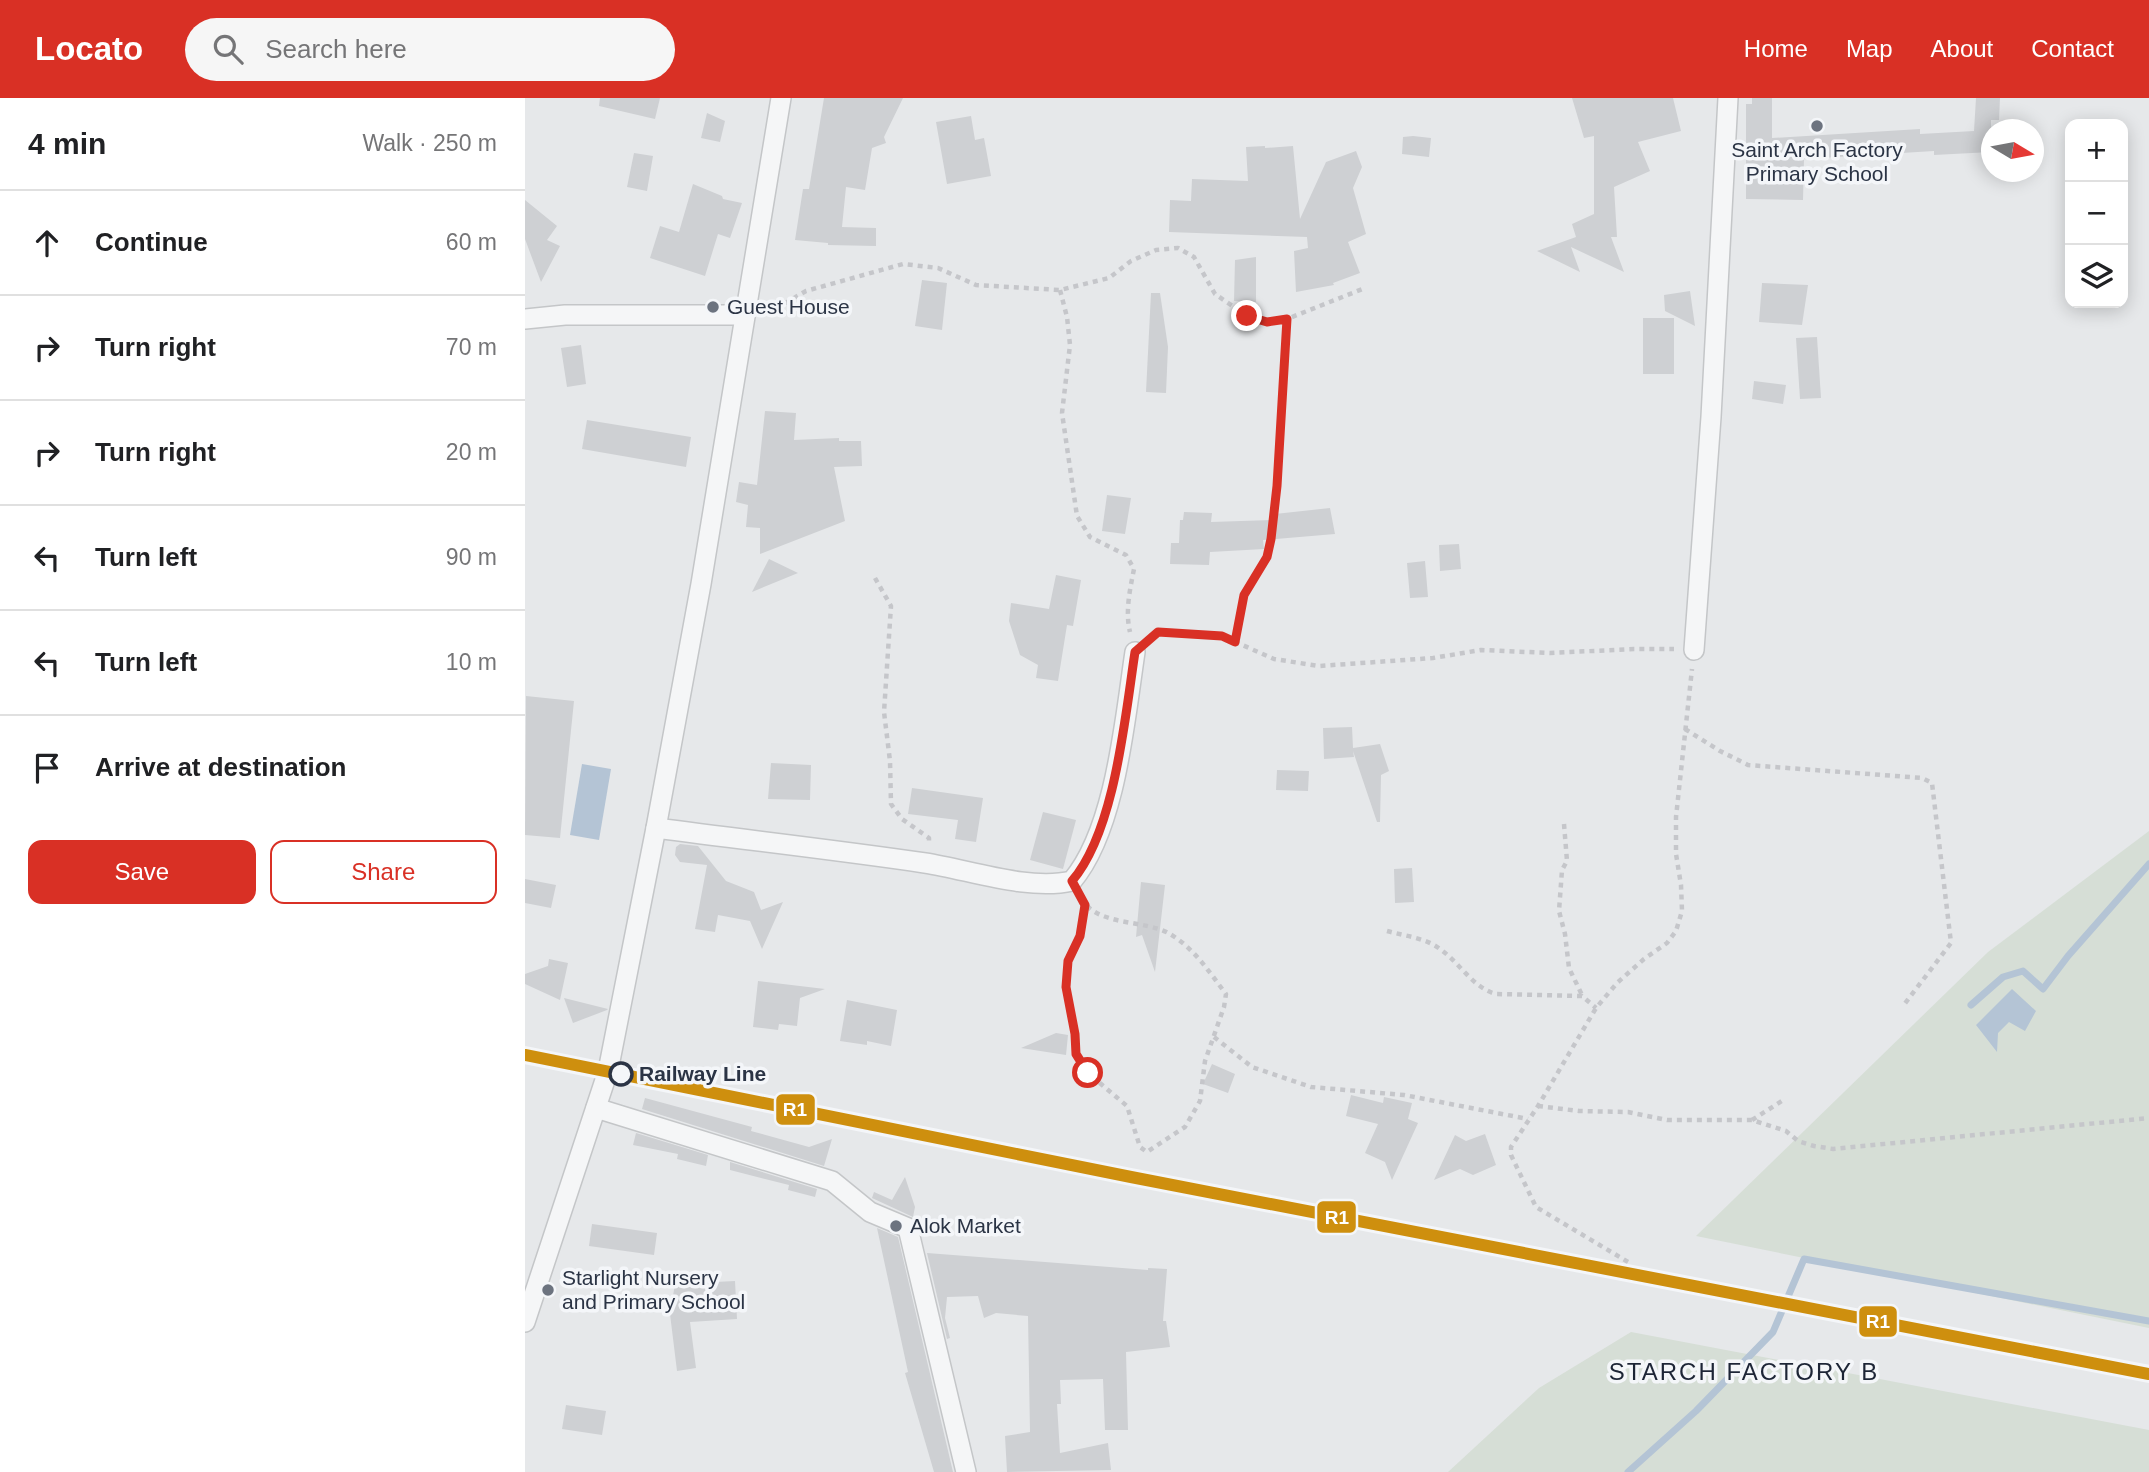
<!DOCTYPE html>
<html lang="en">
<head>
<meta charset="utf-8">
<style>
  :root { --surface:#fff; --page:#f6f6f6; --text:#202124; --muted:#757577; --line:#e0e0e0; --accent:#d93025 }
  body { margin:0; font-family:Arial,sans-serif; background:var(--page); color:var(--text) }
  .controls { position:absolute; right:21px; top:21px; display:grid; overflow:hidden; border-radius:14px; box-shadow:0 4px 18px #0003 }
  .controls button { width:63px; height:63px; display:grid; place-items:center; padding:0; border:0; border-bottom:2px solid var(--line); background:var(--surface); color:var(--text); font:35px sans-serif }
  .compass { position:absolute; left:1456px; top:21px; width:63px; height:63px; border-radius:50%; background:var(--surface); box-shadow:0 4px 18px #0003; rotate:100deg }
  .stop { position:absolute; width:21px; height:21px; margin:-16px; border:5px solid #d93025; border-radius:50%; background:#fff }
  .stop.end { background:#d93025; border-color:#fff; box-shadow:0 2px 7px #0008 }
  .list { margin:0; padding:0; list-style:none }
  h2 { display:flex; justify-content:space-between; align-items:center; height:91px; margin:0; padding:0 28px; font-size:30px }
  h2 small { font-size:23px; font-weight:400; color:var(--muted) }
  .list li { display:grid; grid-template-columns:46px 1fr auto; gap:21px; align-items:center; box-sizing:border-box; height:105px; padding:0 28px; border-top:2px solid var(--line) }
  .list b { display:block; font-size:26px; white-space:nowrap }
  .list em { font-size:23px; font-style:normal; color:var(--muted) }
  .actions { display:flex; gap:14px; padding:21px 28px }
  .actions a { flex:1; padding:16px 0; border:2px solid var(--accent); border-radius:14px; text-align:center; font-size:24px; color:var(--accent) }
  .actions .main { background:var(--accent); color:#fff }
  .icon { flex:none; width:38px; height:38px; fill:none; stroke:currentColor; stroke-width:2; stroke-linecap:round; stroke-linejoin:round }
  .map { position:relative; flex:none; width:1624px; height:1374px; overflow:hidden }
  header { display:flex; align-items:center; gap:42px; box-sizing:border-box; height:98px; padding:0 35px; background:var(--accent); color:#fff }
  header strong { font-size:33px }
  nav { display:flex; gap:38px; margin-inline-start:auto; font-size:24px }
  .search { width:490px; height:63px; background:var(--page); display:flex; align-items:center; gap:18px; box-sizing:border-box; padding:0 24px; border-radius:38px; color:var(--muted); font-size:26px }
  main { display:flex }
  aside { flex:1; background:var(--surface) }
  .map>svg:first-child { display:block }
  .green { fill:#d6ded6 }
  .water { fill:#b4c4d5 }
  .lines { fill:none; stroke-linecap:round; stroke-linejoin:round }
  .stream { stroke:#b4c4d5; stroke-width:7 }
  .building { fill:#ced0d3 }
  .street-casing { stroke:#c4c6c8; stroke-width:22 }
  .path { stroke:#c5c6ca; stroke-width:4.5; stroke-dasharray:5 5; stroke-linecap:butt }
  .street { stroke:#f5f6f7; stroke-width:19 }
  .rail-1-casing { stroke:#f4f6f9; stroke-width:18 }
  .rail-1 { stroke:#ce8f0e; stroke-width:12 }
  .route { stroke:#d93025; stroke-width:9 }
  .poi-dot { fill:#6c737f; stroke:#f4f6f9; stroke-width:2.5 }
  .stop-dot { fill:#f4f6f9; stroke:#2b3445; stroke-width:3.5 }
  .labels { text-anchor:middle; stroke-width:7; stroke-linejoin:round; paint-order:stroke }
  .poi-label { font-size:21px; fill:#2b3445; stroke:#f4f6f9; text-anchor:start }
  .stop-label { font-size:21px; font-weight:bold; fill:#2b3445; stroke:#f4f6f9; text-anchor:start }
  .quarter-label { font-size:24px; letter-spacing:2px; fill:#1d2536; stroke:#f4f6f9 }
  .line-badge { stroke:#f4f6f9; stroke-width:2.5 }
  .badge-label { font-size:19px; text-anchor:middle; font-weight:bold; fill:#fff }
</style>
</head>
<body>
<header>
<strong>Locato</strong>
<div class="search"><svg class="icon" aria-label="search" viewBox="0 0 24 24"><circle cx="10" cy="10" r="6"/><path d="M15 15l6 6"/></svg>Search here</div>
<nav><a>Home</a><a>Map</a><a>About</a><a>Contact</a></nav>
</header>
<main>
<aside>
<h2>4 min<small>Walk · 250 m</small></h2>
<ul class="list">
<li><svg class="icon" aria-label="ahead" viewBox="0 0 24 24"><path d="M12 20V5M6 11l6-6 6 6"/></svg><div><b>Continue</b></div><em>60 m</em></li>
<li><svg class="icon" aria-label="right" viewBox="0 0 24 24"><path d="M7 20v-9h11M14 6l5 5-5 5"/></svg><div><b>Turn right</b></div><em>70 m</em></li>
<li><svg class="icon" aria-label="right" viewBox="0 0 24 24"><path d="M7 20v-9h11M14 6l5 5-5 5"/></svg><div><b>Turn right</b></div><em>20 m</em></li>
<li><svg class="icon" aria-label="left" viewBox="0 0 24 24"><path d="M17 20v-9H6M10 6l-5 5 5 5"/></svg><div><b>Turn left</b></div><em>90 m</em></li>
<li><svg class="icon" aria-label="left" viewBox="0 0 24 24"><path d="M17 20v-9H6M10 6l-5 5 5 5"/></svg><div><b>Turn left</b></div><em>10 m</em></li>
<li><svg class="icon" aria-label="arrive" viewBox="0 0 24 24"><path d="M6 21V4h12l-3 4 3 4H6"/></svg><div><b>Arrive at destination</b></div></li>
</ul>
<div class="actions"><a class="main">Save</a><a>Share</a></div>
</aside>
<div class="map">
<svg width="1624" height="1374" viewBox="0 0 1624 1374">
  <rect width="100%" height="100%" fill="#e6e8ea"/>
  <g class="green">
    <polygon points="1624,733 1624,1230 1171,1138 1463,854"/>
    <polygon points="1106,1234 1624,1332 1624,1374 923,1374 1014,1290"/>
  </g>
  <g class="water">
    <polygon points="57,666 86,671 74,742 45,737"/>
    <polygon points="1487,891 1511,913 1500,933 1484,924 1473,935 1472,954 1451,927"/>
  </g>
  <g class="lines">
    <g class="stream">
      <polyline points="1446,907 1478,879 1498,873 1518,891 1543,858 1624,766"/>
      <polyline points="1103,1374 1171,1313 1248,1234 1279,1161 1624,1223"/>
    </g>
  </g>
  <g class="building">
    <polygon points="75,0 135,0 130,21 74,8"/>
    <polygon points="299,0 378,0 359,39 361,45 347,50 340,92 321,89 317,129 351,130 351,148 303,147 303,145 270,142 278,91 284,91"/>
    <polygon points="1047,0 1148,0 1156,33 1113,44 1125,73 1089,89 1092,139 1086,139 1099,174 1046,149 1055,174 1012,153 1051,139 1047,126 1069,116 1069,38 1059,40"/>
    <polygon points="1227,0 1247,0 1247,40 1395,31 1395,36 1449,33 1451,0 1475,0 1474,22 1466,22 1466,54 1409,57 1409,53 1279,61 1278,102 1221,101 1221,6 1227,6"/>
    <polygon points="182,15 200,23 195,44 176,40"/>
    <polygon points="446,18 450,42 459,40 466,78 422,86 411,24"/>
    <polygon points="888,38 906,40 904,59 877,56 878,39"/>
    <polygon points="740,48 740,50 768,48 775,121 801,64 831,53 837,69 828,90 841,136 823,144 835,175 808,185 809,187 771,194 769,153 783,150 782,139 644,134 645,102 666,103 667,81 723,83 721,49"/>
    <polygon points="109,55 128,58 122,93 102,89"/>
    <polygon points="168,86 197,98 198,101 217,105 205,140 193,136 180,178 125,160 135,128 154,134"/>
    <polygon points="0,102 32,128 22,142 35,148 16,184 0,141"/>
    <polygon points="731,159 731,204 709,203 710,162"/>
    <polygon points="397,182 422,185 417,232 390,228"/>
    <polygon points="1237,185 1283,187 1277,227 1234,224"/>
    <polygon points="1165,193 1170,228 1140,213 1139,197"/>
    <polygon points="626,195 635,195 643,249 641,295 621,294"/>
    <rect x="1118" y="220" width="31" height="56"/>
    <polygon points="1292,239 1296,300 1275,301 1271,240"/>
    <polygon points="56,247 61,286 42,289 36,250"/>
    <polygon points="1229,283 1261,287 1258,306 1227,301"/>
    <polygon points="240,313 271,315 269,342 314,340 314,343 336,343 337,368 309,369 320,423 235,456 235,430 221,429 223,407 211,404 214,384 232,387"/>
    <polygon points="62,322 166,339 161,369 57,351"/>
    <polygon points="582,397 606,400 600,436 577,433"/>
    <polygon points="805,410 810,436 738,442 739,451 685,454 684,467 645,466 646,445 654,445 655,422 658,422 659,414 687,415 686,424 751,422 750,416"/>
    <polygon points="934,446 936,471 915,473 914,447"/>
    <polygon points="244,461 273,475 227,494"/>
    <polygon points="900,463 903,499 885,500 882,465"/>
    <polygon points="531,477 556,482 548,528 542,527 533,583 511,580 513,567 495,557 484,523 486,505 524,511"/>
    <polygon points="1,598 49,603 35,740 0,737"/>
    <polygon points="827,629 828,650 855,646 864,673 856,677 855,724 852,724 828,653 829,659 799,661 798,630"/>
    <polygon points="246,665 286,667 285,702 243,701"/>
    <polygon points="752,672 784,673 783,693 751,692"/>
    <polygon points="387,690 458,700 451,744 430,741 433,722 383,716"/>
    <polygon points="518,714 551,722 538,771 505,762"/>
    <polygon points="155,746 173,748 201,783 229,794 236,812 258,804 237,851 225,823 193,817 190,834 170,831 182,767 155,764 150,757 151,749"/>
    <polygon points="887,770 889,804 870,805 869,771"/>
    <polygon points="0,781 31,787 26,810 0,805"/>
    <polygon points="616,784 640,787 630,874 617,837 611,839"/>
    <polygon points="24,861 43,865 35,902 0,886 0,876 23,868"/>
    <polygon points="233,883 300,891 275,900 272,928 254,926 253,932 228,929"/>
    <polygon points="39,900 83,911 82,912 48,925"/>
    <polygon points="322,902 372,912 366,948 342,943 342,947 315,943"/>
    <polygon points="531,935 543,937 541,957 496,950"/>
    <polygon points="687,966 710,976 703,995 678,986"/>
    <polygon points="826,997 858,1005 859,999 887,1005 883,1021 893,1025 867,1082 860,1064 840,1055 853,1026 821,1018"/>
    <polygon points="120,1000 227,1029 226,1033 284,1049 307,1041 299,1068 117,1011"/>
    <polygon points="111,1035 183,1057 181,1068 152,1061 153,1056 108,1047"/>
    <polygon points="960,1036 971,1067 948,1077 935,1071 909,1082 930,1037 941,1043"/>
    <polygon points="205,1064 292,1091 290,1099 263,1092 264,1087 205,1072"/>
    <polygon points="380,1079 390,1109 388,1119 347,1100 349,1094 367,1102"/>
    <polygon points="67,1126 132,1135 129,1157 64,1148"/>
    <polygon points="352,1130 373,1139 428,1374 409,1374 380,1275 383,1274"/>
    <polygon points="402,1155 623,1172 623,1170 642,1171 638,1223 641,1223 645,1249 601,1254 603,1332 580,1332 578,1281 535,1282 536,1306 532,1306 535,1355 583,1345 586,1372 482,1374 480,1338 505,1334 503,1218 471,1215 459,1220 453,1198 422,1199 420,1220 425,1240 422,1241"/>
    <polygon points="210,1183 212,1221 165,1224 171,1270 152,1273 145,1216 150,1186"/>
    <polygon points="41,1307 81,1313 77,1337 37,1331"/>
  </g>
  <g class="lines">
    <defs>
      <g id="street">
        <polyline points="0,221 40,217 219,217"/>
        <polyline points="1169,552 1186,319 1203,0"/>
        <path d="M131,730C221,742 311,752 400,765C445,772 503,793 547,783C591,731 600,620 610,554"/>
        <polyline points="71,1010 307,1083 345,1114 383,1130 441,1374"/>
        <polyline points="0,1224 83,973 131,730 176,486 256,0"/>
      </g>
    </defs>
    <use href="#street" class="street-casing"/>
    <g class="path">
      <path d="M535,192L542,219L545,247L537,315L552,418L565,439L601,457L609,471C605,491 600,514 605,534"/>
      <polyline points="241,212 257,207 281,193 378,166 413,170 451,187 535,192 584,180 606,163 631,152 653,150 669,159 690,196 722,218 742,224 762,221 840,190"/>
      <polyline points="350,480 366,508 359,614 365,663 366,706 377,721 404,740 404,747"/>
      <polyline points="624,542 633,534 697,538 749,561 794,568 908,560 956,552 1025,555 1109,551 1149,551"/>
      <polyline points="710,544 719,497 742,459 746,441 752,388 762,221"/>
      <polyline points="1160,631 1195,653 1223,667 1397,680 1407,685 1426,845 1378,908"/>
      <polyline points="1039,726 1042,763 1037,772 1034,813 1040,836 1044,870 1057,897"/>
      <path d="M556,800C572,829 620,821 645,836C670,851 684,874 701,896L699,909L680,963L675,1003L660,1029L622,1054L615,1049L602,1008L563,975L550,956V936L541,889L543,863L555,838L560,807"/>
      <path d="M862,833C880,838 901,840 915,851C935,865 948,890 971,896L1057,898L1071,910"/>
      <polyline points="689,939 727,969 786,989 879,997 1003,1021"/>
      <polyline points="1013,1008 1054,1013 1103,1014 1142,1022 1227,1022 1261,1033 1273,1043 1289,1048 1308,1051 1624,1020"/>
      <polyline points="1227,1022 1260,1001"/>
      <polyline points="1103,1164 1011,1109 986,1057 986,1049 1013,1008 1071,910 1092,885 1119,861 1142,845 1151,833 1157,813 1156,787 1151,756 1151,719 1167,571"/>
    </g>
    <use href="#street" class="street"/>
    <defs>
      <polyline id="rail-1" points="0,957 606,1079 1624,1276"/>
    </defs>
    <use href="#rail-1" class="rail-1-casing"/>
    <use href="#rail-1" class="rail-1"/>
  </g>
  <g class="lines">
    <path class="route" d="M563,975L551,956L550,936L541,889L543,863L555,838L560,807L547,783C590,733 600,619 610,554L633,534L697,538L710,544L719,497L742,459L746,441L752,388L762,221L742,224L722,218"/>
  </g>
  <g class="poi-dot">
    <circle cx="1292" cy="28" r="7"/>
    <circle cx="188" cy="209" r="7"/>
    <circle cx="371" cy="1128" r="7"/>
    <circle cx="23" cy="1192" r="7"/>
  </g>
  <circle class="stop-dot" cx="96" cy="976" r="11"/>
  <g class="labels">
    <g class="poi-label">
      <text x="1292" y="59" text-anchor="middle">Saint Arch Factory<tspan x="1292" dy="24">Primary School</tspan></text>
      <text x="202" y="216">Guest House</text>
      <text x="385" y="1135">Alok Market</text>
      <text x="37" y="1187">Starlight Nursery<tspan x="37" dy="24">and Primary School</tspan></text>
    </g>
    <g class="stop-label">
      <text x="114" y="983">Railway Line</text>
    </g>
    <g class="quarter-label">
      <text x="1219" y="1282">STARCH FACTORY B</text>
    </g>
  </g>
  <g class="line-badge">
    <rect x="250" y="995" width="41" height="33" rx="7" fill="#ce8f0e"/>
    <rect x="791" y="1102" width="41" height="34" rx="7" fill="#ce8f0e"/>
    <rect x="1333" y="1207" width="40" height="33" rx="7" fill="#ce8f0e"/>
  </g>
  <g class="badge-label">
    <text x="270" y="1018">R1</text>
    <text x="812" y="1126">R1</text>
    <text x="1353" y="1230">R1</text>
  </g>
</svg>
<div class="controls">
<button>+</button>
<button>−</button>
<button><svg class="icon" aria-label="layers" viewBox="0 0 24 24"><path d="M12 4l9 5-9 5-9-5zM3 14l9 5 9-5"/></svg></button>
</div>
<svg class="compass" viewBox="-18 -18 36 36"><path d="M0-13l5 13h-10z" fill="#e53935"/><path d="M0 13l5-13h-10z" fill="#757577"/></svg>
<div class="stop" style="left:563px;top:975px"></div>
<div class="stop end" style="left:722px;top:218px"></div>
</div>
</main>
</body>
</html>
